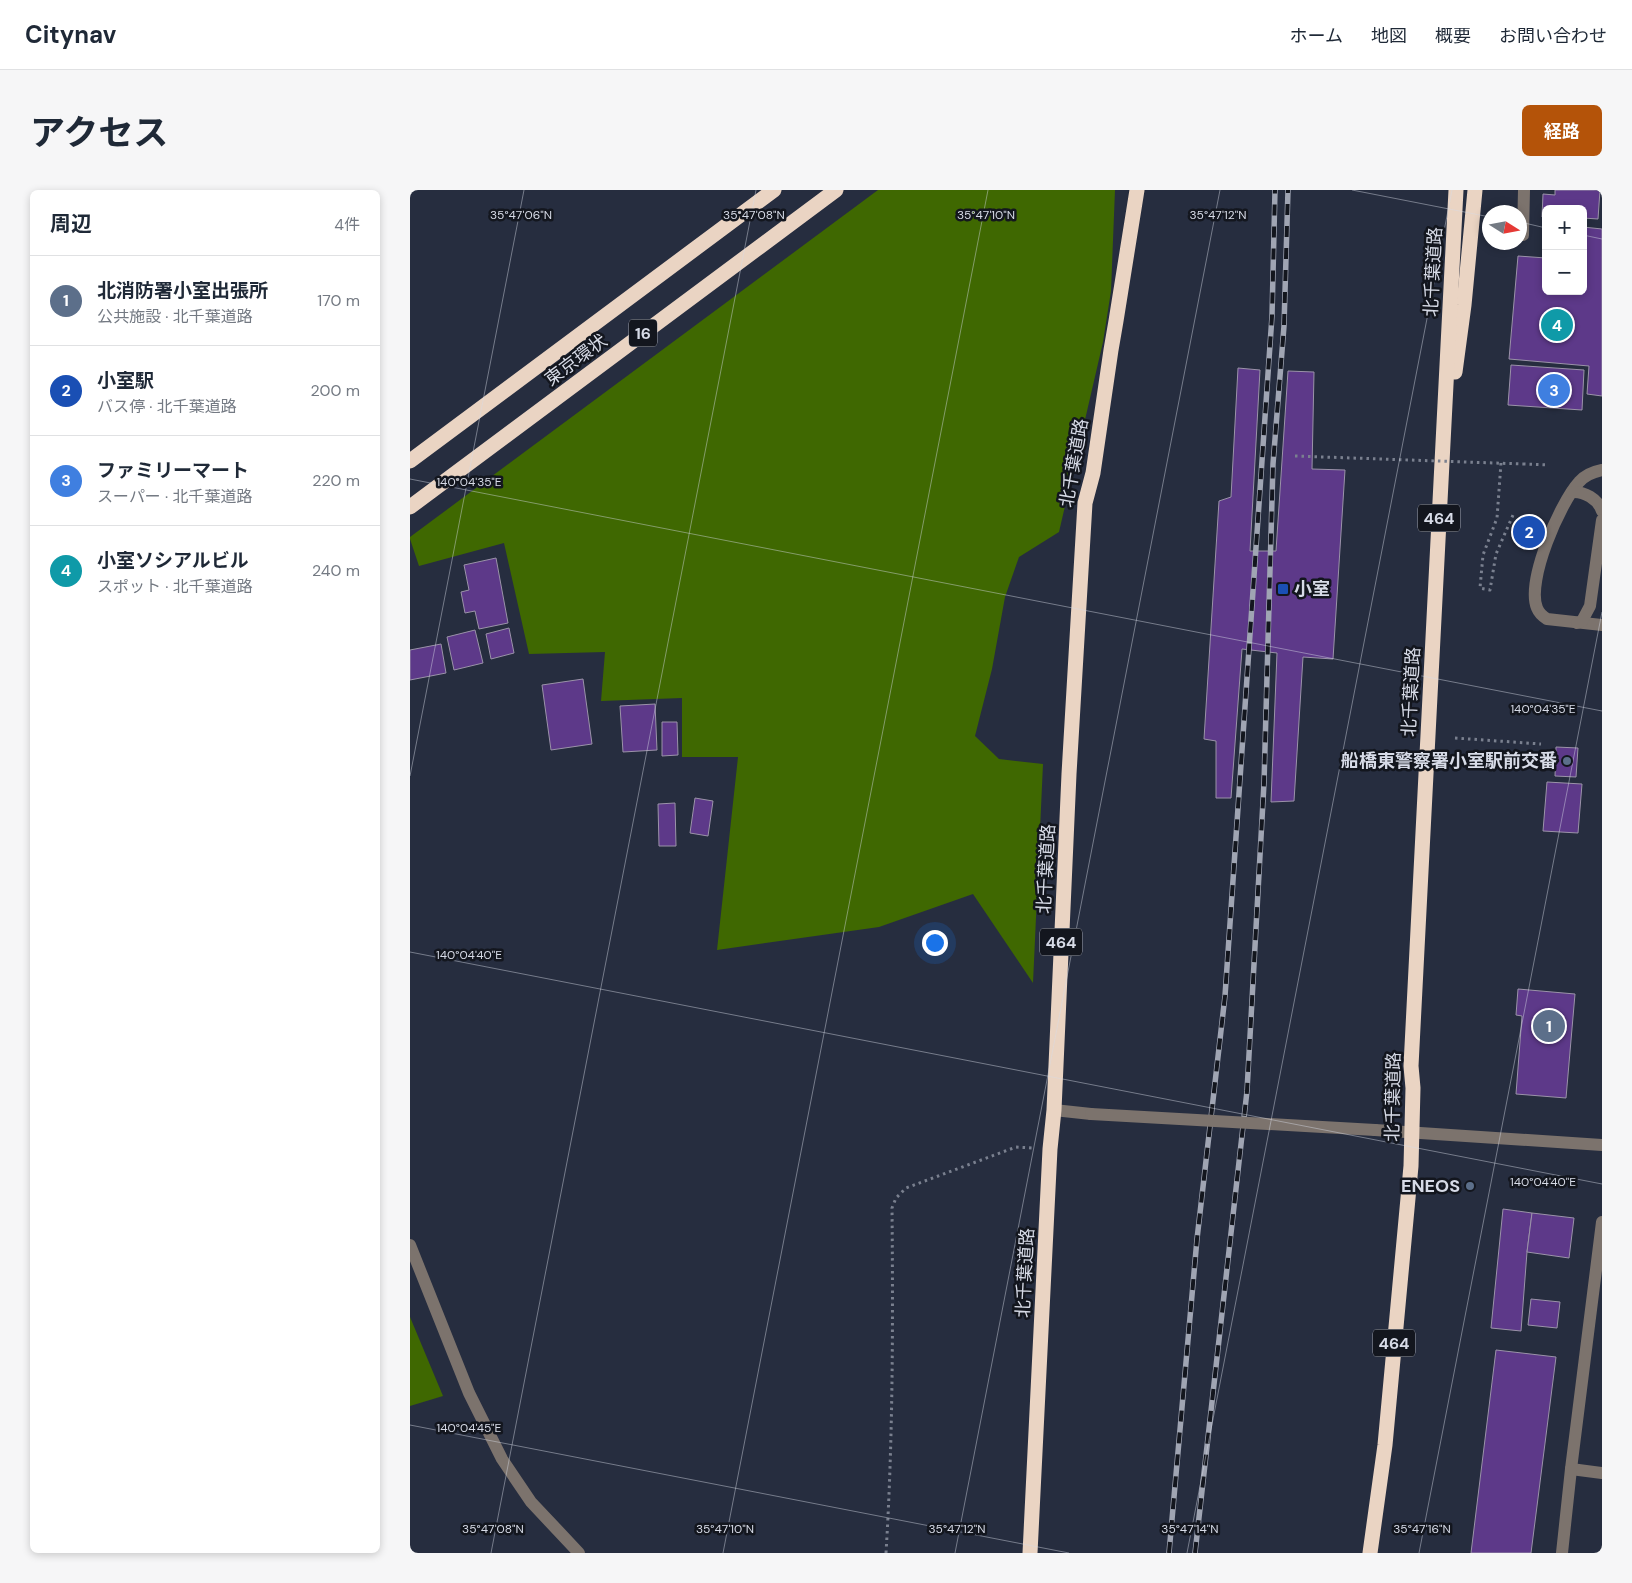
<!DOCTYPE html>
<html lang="ja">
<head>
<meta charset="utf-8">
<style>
  :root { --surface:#fff; --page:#f6f6f7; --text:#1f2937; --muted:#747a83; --line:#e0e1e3; --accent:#b45309 }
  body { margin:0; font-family:"DM Sans","Noto Sans JP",sans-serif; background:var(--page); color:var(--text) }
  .controls { position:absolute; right:15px; top:15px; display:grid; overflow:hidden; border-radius:8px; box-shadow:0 2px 8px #0003 }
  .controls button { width:45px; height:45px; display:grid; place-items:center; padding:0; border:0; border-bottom:1px solid var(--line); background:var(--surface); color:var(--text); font:25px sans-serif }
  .compass { position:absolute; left:1072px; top:15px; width:45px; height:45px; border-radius:50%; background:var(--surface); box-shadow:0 2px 8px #0003; rotate:101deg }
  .you { position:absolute; left:524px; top:752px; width:18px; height:18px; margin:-12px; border:4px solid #fff; border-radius:50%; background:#1a73e8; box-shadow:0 0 0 8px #1a73e833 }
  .badge { display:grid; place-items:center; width:32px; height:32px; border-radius:50%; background:var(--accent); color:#fff; font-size:16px; font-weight:700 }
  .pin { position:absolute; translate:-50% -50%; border:2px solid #fff; box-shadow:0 1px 5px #0006 }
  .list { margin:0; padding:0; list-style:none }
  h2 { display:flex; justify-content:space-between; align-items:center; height:65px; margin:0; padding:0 20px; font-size:21px }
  h2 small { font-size:16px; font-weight:400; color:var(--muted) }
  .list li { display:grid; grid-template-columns:32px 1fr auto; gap:15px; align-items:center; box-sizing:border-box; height:90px; padding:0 20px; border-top:1px solid var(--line) }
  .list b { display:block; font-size:19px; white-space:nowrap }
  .list p { margin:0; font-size:16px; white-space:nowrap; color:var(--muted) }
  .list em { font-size:16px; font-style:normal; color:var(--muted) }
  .map { position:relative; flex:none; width:1192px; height:1363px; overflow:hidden; border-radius:8px }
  header { display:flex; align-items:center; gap:30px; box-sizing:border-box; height:70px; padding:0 25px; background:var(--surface); border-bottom:1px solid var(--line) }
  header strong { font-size:24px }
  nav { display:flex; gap:28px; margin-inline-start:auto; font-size:18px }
  .intro { display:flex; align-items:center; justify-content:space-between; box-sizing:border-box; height:120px; padding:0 30px }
  h1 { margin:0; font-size:35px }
  .button { padding:12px 22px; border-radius:8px; background:var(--accent); color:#fff; font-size:18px; font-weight:700 }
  main { display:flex; gap:30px; padding:0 30px }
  aside { flex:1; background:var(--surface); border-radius:8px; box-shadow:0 2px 8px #0003 }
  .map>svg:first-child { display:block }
  .forest { fill:#3f6801 }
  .building { fill:#5d3989; stroke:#9b93a9 }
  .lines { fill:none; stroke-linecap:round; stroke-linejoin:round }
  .path { stroke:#7a808f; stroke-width:3; stroke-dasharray:2.5 4; stroke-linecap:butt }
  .minor { stroke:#7c736d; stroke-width:12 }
  .highway { stroke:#ead4c3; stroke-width:15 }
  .rail-casing { stroke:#a0a5b3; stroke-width:5.5 }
  .rail { stroke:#13161e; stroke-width:4; stroke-dasharray:11; stroke-linecap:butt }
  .path-bridge { stroke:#7a808f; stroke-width:3; stroke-dasharray:2.5 4; stroke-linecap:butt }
  .minor-bridge { stroke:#7c736d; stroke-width:12 }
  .ticks { fill:none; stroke:#d7dbe7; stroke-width:1; stroke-opacity:0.45 }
  .transit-dot { fill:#1a4fb4; stroke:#13161e; stroke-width:2 }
  .service-dot { fill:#5c6f8a; stroke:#13161e; stroke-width:2 }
  .labels { text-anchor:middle; stroke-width:5; stroke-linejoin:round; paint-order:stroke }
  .shield { fill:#13161e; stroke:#9ca0ab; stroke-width:1 }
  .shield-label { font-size:16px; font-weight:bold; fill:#d7dbe7 }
  .street-label { font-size:18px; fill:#d7dbe7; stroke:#13161e }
  .poi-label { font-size:18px; font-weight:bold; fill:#d7dbe7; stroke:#13161e; text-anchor:end }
  .ticks-label { font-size:12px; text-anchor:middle; fill:#d7dbe7; stroke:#13161e; stroke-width:5; stroke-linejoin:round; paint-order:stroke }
</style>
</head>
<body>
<header>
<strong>Citynav</strong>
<nav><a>ホーム</a><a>地図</a><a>概要</a><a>お問い合わせ</a></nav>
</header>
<div class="intro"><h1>アクセス</h1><a class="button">経路</a></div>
<main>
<aside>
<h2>周辺<small>4件</small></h2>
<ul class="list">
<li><span class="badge" style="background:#5c6f8a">1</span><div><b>北消防署小室出張所</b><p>公共施設 · 北千葉道路</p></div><em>170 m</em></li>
<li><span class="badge" style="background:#1a4fb4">2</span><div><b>小室駅</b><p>バス停 · 北千葉道路</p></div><em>200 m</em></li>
<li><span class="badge" style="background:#3f7fe0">3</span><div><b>ファミリーマート</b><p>スーパー · 北千葉道路</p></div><em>220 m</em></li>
<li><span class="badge" style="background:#0f9aa8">4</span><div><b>小室ソシアルビル</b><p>スポット · 北千葉道路</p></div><em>240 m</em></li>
</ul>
</aside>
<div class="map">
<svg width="1192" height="1363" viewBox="0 0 1192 1363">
  <rect width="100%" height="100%" fill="#262d3f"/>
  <g class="forest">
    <polygon points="468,0 705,0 701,101 693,152 649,342 609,367 595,407 582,479 565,546 589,569 633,574 623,793 563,704 469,737 307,760 328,567 272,567 272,508 191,511 195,462 119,464 94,353 9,376 0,349 0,347"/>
    <polygon points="0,1127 33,1206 0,1216"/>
  </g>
  <g class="building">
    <polygon points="1145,0 1190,0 1188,29 1173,28 1173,19 1136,19 1136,27 1132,27 1133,4 1145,5"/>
    <polygon points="1173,37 1192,39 1192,206 1177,204 1179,176 1099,169 1108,66 1136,68 1136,101 1173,101"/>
    <polygon points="1101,175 1174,180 1172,220 1098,215"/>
    <polygon points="828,178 850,180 840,361 866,361 878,181 904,182 902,279 935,280 923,469 893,467 884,611 861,612 867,463 832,459 821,608 806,608 806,551 794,549 809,311 821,307"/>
    <polygon points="86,368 98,433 69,439 65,421 55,423 51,402 59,400 54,375"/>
    <polygon points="99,438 104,463 81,469 76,444"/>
    <polygon points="65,440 73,473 44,480 37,447"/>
    <polygon points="31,454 36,483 0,490 0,460"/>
    <polygon points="173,489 182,554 141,560 132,495"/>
    <polygon points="245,514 247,560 213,562 210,516"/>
    <polygon points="252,532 267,532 268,565 252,566"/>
    <polygon points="1146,557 1168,558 1166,587 1145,586"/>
    <polygon points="1137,592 1172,594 1168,643 1133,641"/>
    <polygon points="285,608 303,611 298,646 280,643"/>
    <polygon points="265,613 266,656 249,656 248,614"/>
    <polygon points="1108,799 1165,804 1156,908 1106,904 1112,826 1106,825"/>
    <polygon points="1093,1019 1122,1023 1117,1062 1111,1141 1081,1138"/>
    <polygon points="1122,1023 1164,1028 1159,1068 1117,1062"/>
    <polygon points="1121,1109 1150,1112 1147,1138 1118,1135"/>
    <polygon points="1086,1160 1146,1167 1121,1363 1061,1363"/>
  </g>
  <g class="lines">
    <g class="path">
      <polyline points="1091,273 1087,328 1073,365 1070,398 1080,400 1086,364 1103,325"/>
      <polyline points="1113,274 1139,275"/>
      <polyline points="1045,548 1131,554"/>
      <path d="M476,1363C483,1248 483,1133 482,1018L486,1008L496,998L606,957L622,958"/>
    </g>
    <g class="minor">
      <polyline points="1113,45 1114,0"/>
      <path d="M1192,280C1182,282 1175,285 1169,292C1150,313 1116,391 1127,418C1129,423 1132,426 1137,429L1192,435"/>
      <path d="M1162,302C1174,301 1188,309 1192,321"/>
      <polyline points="1167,433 1172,431 1180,416 1192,330"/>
      <polyline points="644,920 681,924"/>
      <polyline points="965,940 1192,955"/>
      <polyline points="0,1055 59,1203 92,1269 121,1312 169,1363"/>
      <polyline points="1161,1279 1192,1283"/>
      <polyline points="1152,1363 1161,1279 1192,1032"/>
    </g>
    <g class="highway">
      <polyline points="1045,182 1054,115 1065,0"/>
      <polyline points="0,271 364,0"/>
      <polyline points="0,317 426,0"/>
      <polyline points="620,1363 640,959 644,920 659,584 675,313 683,283 701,160 706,131 727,0"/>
      <polyline points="960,1363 975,1255 1001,976 1003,898 1001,876 1046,0"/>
    </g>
    <defs>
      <g id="rail">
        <polyline points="759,1363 787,1049 815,806 862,126 865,0"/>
        <polyline points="785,1363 837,901 854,593 863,274 874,136 878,0"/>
      </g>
    </defs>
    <use href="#rail" class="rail-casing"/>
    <use href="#rail" class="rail"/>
    <polyline class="path-bridge" points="885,266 1113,274"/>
    <polyline class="minor-bridge" points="681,924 965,940"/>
  </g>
  <path class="ticks" d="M942,0L1080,27M1110,32L1136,38M1173,45L1192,49M0,289L1192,521M0,586L114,0M0,762L1192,994M0,1235L659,1363M81,1363L346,0M313,1363L578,0M545,1363L810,0M777,1363L1042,0M1009,1363L1192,422"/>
  <rect class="transit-dot" x="867" y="393" width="12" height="12" rx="2.5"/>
  <g class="service-dot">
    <circle cx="1157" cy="571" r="5"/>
    <circle cx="1060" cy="996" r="5"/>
  </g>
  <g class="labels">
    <g class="shield">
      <rect x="219" y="129.5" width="28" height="27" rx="4"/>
      <rect x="1008" y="314.5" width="42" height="27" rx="4"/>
      <rect x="630" y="738.5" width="42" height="27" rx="4"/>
      <rect x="963" y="1139.5" width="42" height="27" rx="4"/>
    </g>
    <g class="shield-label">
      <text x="233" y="149">16</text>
      <text x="1029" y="334">464</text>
      <text x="651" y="758">464</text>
      <text x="984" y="1159">464</text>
    </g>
    <g class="street-label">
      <text transform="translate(1023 82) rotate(-87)" y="6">北千葉道路</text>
      <text transform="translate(166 170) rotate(-37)" y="6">東京環状</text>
      <text transform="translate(664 273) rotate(-80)" y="6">北千葉道路</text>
      <text transform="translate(1001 502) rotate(-87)" y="6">北千葉道路</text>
      <text transform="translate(636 679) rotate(-87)" y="6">北千葉道路</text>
      <text transform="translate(983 907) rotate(-89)" y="6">北千葉道路</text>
      <text transform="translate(615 1083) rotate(-87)" y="6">北千葉道路</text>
    </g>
    <g class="poi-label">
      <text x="884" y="405" text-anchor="start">小室</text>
      <text x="1147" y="577">船橋東警察署小室駅前交番</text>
      <text x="1050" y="1002">ENEOS</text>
    </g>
  </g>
  <g class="ticks-label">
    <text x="111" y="29">35°47'06"N</text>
    <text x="808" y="29">35°47'12"N</text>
    <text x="344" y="29">35°47'08"N</text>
    <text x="576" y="29">35°47'10"N</text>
    <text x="59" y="296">140°04'35"E</text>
    <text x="1133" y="523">140°04'35"E</text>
    <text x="59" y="769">140°04'40"E</text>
    <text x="1133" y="996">140°04'40"E</text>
    <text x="59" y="1242">140°04'45"E</text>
    <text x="83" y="1343">35°47'08"N</text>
    <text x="315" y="1343">35°47'10"N</text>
    <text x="547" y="1343">35°47'12"N</text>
    <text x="780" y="1343">35°47'14"N</text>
    <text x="1012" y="1343">35°47'16"N</text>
  </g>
</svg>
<div class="controls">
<button>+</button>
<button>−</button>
</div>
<svg class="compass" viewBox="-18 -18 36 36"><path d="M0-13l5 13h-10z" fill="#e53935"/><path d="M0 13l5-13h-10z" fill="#747a83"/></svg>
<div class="you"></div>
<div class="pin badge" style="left:1139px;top:836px;background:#5c6f8a">1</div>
<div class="pin badge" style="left:1119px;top:342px;background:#1a4fb4">2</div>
<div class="pin badge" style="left:1144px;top:200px;background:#3f7fe0">3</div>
<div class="pin badge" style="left:1147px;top:135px;background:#0f9aa8">4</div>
</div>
</main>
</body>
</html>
